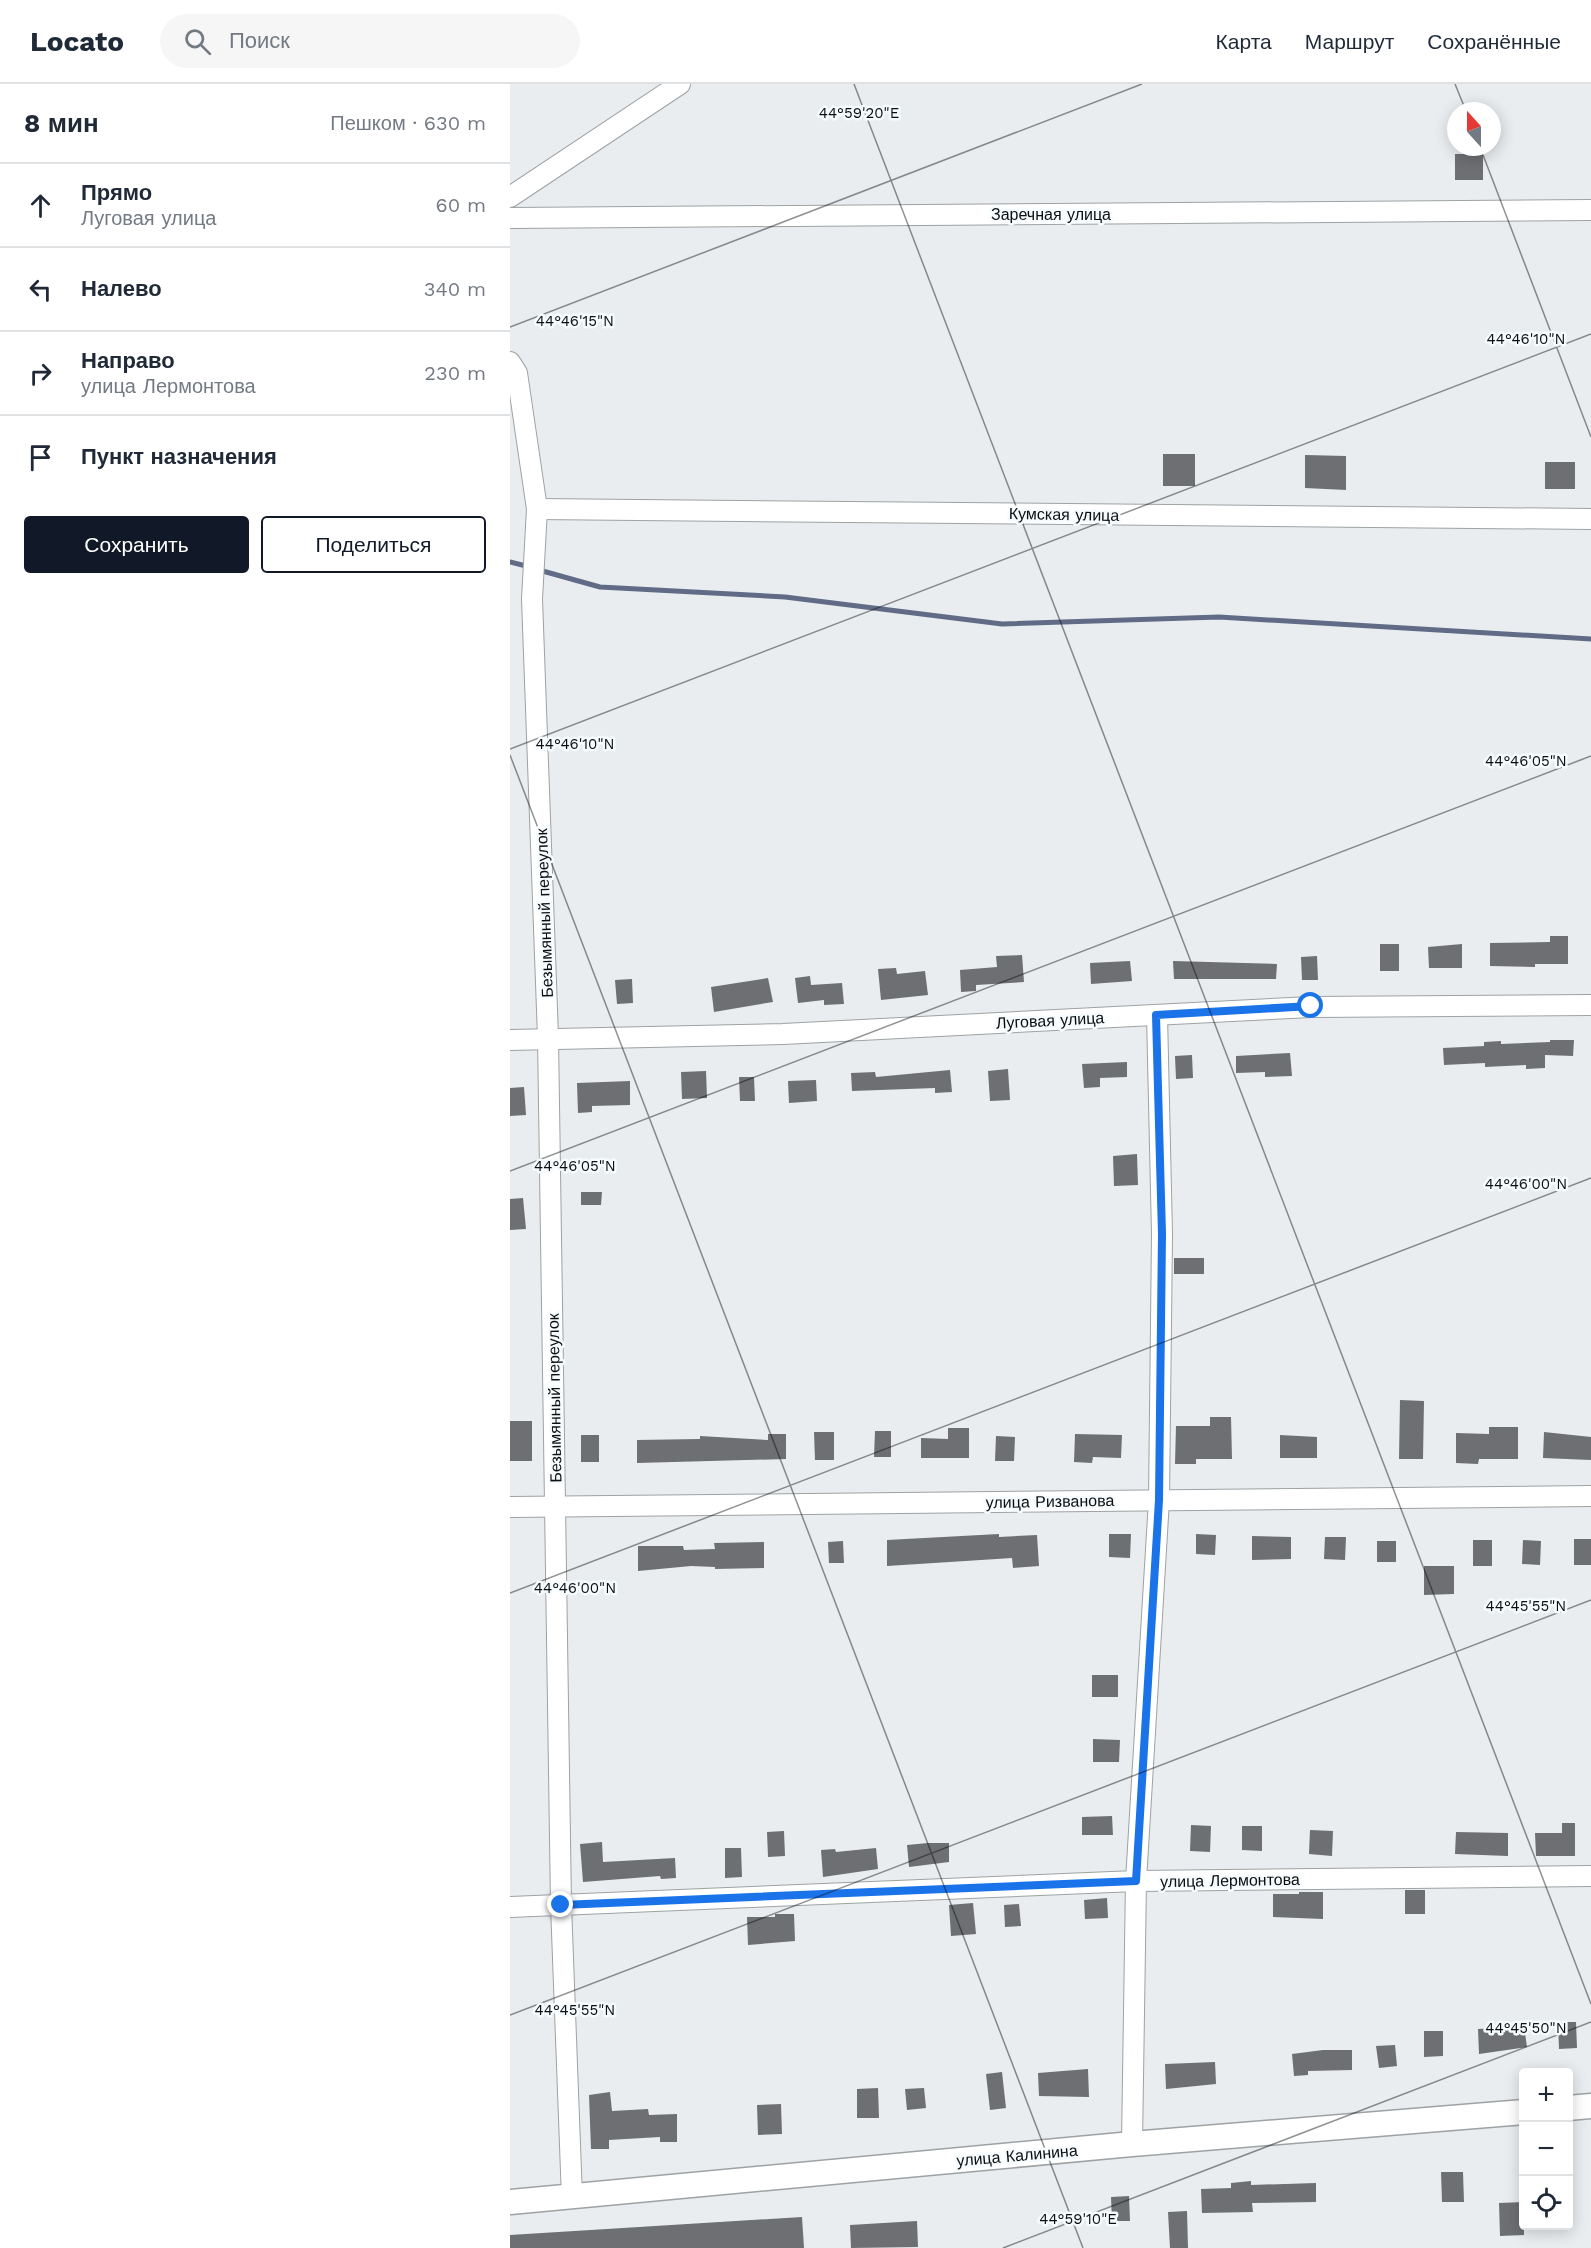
<!DOCTYPE html>
<html lang="ru">
<head>
<meta charset="utf-8">
<style>
  :root { --surface:#fff; --page:#f6f6f7; --text:#1f2937; --muted:#747a83; --line:#e0e1e3; --accent:#111827 }
  body { margin:0; font-family:"Work Sans",sans-serif; background:var(--page); color:var(--text) }
  .controls { position:absolute; right:18px; bottom:18px; display:grid; overflow:hidden; border-radius:6px; box-shadow:0 3px 15px #0003 }
  .controls button { width:54px; height:54px; display:grid; place-items:center; padding:0; border:0; border-bottom:2px solid var(--line); background:var(--surface); color:var(--text); font:30px sans-serif }
  .compass { position:absolute; left:937px; top:18px; width:54px; height:54px; border-radius:50%; background:var(--surface); box-shadow:0 3px 15px #0003; rotate:339deg }
  .stop { position:absolute; width:18px; height:18px; margin:-14px; border:4px solid #1a73e8; border-radius:50%; background:#fff }
  .stop.end { background:#1a73e8; border-color:#fff; box-shadow:0 2px 6px #0008 }
  .list { margin:0; padding:0; list-style:none }
  h2 { display:flex; justify-content:space-between; align-items:center; height:78px; margin:0; padding:0 24px; font-size:26px }
  h2 small { font-size:20px; font-weight:400; color:var(--muted) }
  .list li { display:grid; grid-template-columns:39px 1fr auto; gap:18px; align-items:center; box-sizing:border-box; height:84px; padding:0 24px; border-top:2px solid var(--line) }
  .list b { display:block; font-size:22px; white-space:nowrap }
  .list p { margin:0; font-size:20px; white-space:nowrap; color:var(--muted) }
  .list em { font-size:20px; font-style:normal; color:var(--muted) }
  .actions { display:flex; gap:12px; padding:18px 24px }
  .actions a { flex:1; padding:14px 0; border:2px solid var(--accent); border-radius:6px; text-align:center; font-size:21px; color:var(--accent) }
  .actions .main { background:var(--accent); color:#fff }
  .icon { flex:none; width:33px; height:33px; fill:none; stroke:currentColor; stroke-width:2; stroke-linecap:round; stroke-linejoin:round }
  .map { position:relative; flex:none; width:1081px; height:2164px; overflow:hidden }
  header { display:flex; align-items:center; gap:36px; box-sizing:border-box; height:84px; padding:0 30px; background:var(--surface); border-bottom:2px solid var(--line) }
  header strong { font-size:28px }
  nav { display:flex; gap:33px; margin-inline-start:auto; font-size:21px }
  .search { width:420px; height:54px; background:var(--page); display:flex; align-items:center; gap:15px; box-sizing:border-box; padding:0 21px; border-radius:33px; color:var(--muted); font-size:22px }
  main { display:flex }
  aside { flex:1; background:var(--surface) }
  .map>svg:first-child { display:block }
  .lines { fill:none; stroke-linecap:round; stroke-linejoin:round }
  .stream { stroke:#626b86; stroke-width:5 }
  .building { fill:#6d6f72 }
  .minor-casing { stroke:#9da2a4; stroke-width:22 }
  .tertiary-casing { stroke:#9da2a4; stroke-width:27 }
  .minor { stroke:#fff; stroke-width:20 }
  .tertiary { stroke:#fff; stroke-width:24 }
  .route { stroke:#1a73e8; stroke-width:8 }
  .ticks { fill:none; stroke:#0c0e0f; stroke-width:1.5; stroke-opacity:0.45 }
  .labels { text-anchor:middle; stroke-width:5; stroke-linejoin:round; paint-order:stroke }
  .street-label { font-size:16px; fill:#0c0e0f; stroke:#f6fbfd }
  .ticks-label { font-size:15px; text-anchor:middle; fill:#0c0e0f; stroke:#f6fbfd; stroke-width:5; stroke-linejoin:round; paint-order:stroke }
</style>
</head>
<body>
<header>
<strong>Locato</strong>
<div class="search"><svg class="icon" aria-label="search" viewBox="0 0 24 24"><circle cx="10" cy="10" r="6"/><path d="M15 15l6 6"/></svg>Поиск</div>
<nav><a>Карта</a><a>Маршрут</a><a>Сохранённые</a></nav>
</header>
<main>
<aside>
<h2>8 мин<small>Пешком · 630 m</small></h2>
<ul class="list">
<li><svg class="icon" aria-label="ahead" viewBox="0 0 24 24"><path d="M12 20V5M6 11l6-6 6 6"/></svg><div><b>Прямо</b><p>Луговая улица</p></div><em>60 m</em></li>
<li><svg class="icon" aria-label="left" viewBox="0 0 24 24"><path d="M17 20v-9H6M10 6l-5 5 5 5"/></svg><div><b>Налево</b></div><em>340 m</em></li>
<li><svg class="icon" aria-label="right" viewBox="0 0 24 24"><path d="M7 20v-9h11M14 6l5 5-5 5"/></svg><div><b>Направо</b><p>улица Лермонтова</p></div><em>230 m</em></li>
<li><svg class="icon" aria-label="arrive" viewBox="0 0 24 24"><path d="M6 21V4h12l-3 4 3 4H6"/></svg><div><b>Пункт назначения</b></div></li>
</ul>
<div class="actions"><a class="main">Сохранить</a><a>Поделиться</a></div>
</aside>
<div class="map">
<svg width="1081" height="2164" viewBox="0 0 1081 2164">
  <rect width="100%" height="100%" fill="#e9edf0"/>
  <g class="lines">
    <g class="stream">
      <polyline points="0,478 20,483"/>
      <polyline points="29,486 90,503 275,513 492,540 709,533 1081,555"/>
    </g>
  </g>
  <g class="building">
    <rect x="945" y="70" width="28" height="26"/>
    <rect x="653" y="370" width="32" height="32"/>
    <polygon points="795,371 836,372 836,406 795,404"/>
    <rect x="1035" y="378" width="30" height="27"/>
    <polygon points="1040,852 1058,852 1058,880 1025,880 1025,883 980,882 980,859 1040,858"/>
    <rect x="870" y="860" width="19" height="27"/>
    <polygon points="952,860 952,884 919,884 918,863"/>
    <polygon points="512,871 514,898 466,901 466,907 451,908 450,886 487,883 486,872"/>
    <polygon points="807,872 808,896 792,896 791,873"/>
    <polygon points="620,877 622,897 581,900 580,879"/>
    <polygon points="663,877 767,880 766,895 664,895"/>
    <polygon points="386,884 387,890 415,887 418,911 371,916 368,885"/>
    <polygon points="300,892 301,901 332,899 334,920 314,921 314,916 288,919 285,894"/>
    <polygon points="258,894 263,918 204,928 201,903"/>
    <polygon points="122,895 123,919 107,920 105,896"/>
    <polygon points="1040,956 1064,956 1063,972 1035,971 1035,984 1016,985 1016,981 975,983 975,979 934,981 933,964 974,962 974,958 991,957 991,960 1040,958"/>
    <polygon points="780,969 782,992 755,993 755,988 726,989 726,972"/>
    <polygon points="682,971 683,994 666,995 665,972"/>
    <polygon points="617,978 617,993 590,994 590,1003 574,1004 572,980"/>
    <polygon points="498,985 500,1016 480,1017 478,987"/>
    <polygon points="440,986 442,1008 425,1009 425,1004 342,1007 341,989 365,988 366,993"/>
    <polygon points="196,987 197,1014 172,1015 171,988"/>
    <polygon points="229,993 244,993 245,1017 230,1017"/>
    <polygon points="306,996 307,1017 279,1019 278,997"/>
    <polygon points="120,997 120,1021 82,1022 82,1028 68,1029 67,999"/>
    <polygon points="14,1003 16,1031 0,1032 0,1004"/>
    <polygon points="627,1070 628,1101 604,1102 603,1072"/>
    <polygon points="71,1108 92,1108 91,1121 71,1121"/>
    <polygon points="13,1114 16,1145 0,1146 0,1115"/>
    <rect x="664" y="1174" width="30" height="16"/>
    <polygon points="890,1316 914,1317 913,1375 889,1375"/>
    <polygon points="700,1333 721,1333 722,1375 686,1375 686,1380 665,1380 666,1342 700,1342"/>
    <rect x="0" y="1337" width="22" height="40"/>
    <polygon points="979,1343 1008,1343 1008,1375 969,1375 968,1380 946,1379 946,1349 979,1350"/>
    <polygon points="438,1344 459,1344 459,1374 411,1374 411,1354 438,1355"/>
    <polygon points="365,1347 381,1347 381,1373 364,1373"/>
    <polygon points="304,1348 324,1348 324,1376 305,1376"/>
    <polygon points="1034,1348 1081,1353 1081,1376 1033,1374"/>
    <polygon points="258,1350 276,1350 276,1375 127,1379 127,1356 190,1355 190,1352 258,1356"/>
    <polygon points="565,1350 612,1351 611,1374 583,1373 582,1379 564,1378"/>
    <rect x="71" y="1351" width="18" height="27"/>
    <polygon points="770,1351 807,1353 807,1374 770,1374"/>
    <polygon points="486,1352 505,1353 504,1377 485,1377"/>
    <polygon points="489,1450 489,1453 527,1451 529,1482 503,1484 502,1474 377,1482 377,1456"/>
    <polygon points="599,1450 621,1450 620,1474 599,1473"/>
    <polygon points="686,1450 706,1451 705,1471 686,1470"/>
    <polygon points="742,1452 781,1453 781,1475 742,1476"/>
    <polygon points="815,1453 836,1453 835,1476 814,1475"/>
    <rect x="1064" y="1455" width="17" height="26"/>
    <rect x="963" y="1456" width="19" height="26"/>
    <polygon points="1013,1456 1031,1457 1030,1481 1012,1480"/>
    <polygon points="333,1457 334,1479 319,1479 318,1458"/>
    <rect x="867" y="1457" width="19" height="21"/>
    <polygon points="254,1458 254,1484 205,1485 205,1483 181,1482 128,1487 128,1462 173,1462 174,1466 205,1465 204,1459"/>
    <polygon points="914,1482 944,1482 944,1510 914,1511"/>
    <rect x="582" y="1591" width="26" height="22"/>
    <polygon points="583,1655 610,1656 609,1678 583,1678"/>
    <polygon points="602,1732 603,1751 572,1751 572,1733"/>
    <polygon points="1052,1739 1065,1739 1065,1772 1026,1772 1025,1749 1052,1749"/>
    <polygon points="681,1741 701,1742 700,1768 680,1767"/>
    <polygon points="732,1742 752,1742 752,1767 732,1766"/>
    <polygon points="800,1746 823,1747 822,1772 799,1770"/>
    <polygon points="274,1747 275,1772 258,1773 257,1748"/>
    <polygon points="946,1748 998,1749 998,1772 945,1770"/>
    <polygon points="92,1758 93,1778 165,1774 166,1794 151,1795 150,1792 73,1798 70,1760"/>
    <polygon points="418,1759 439,1759 439,1778 399,1783 397,1761"/>
    <polygon points="215,1764 231,1764 232,1793 215,1794"/>
    <polygon points="366,1764 368,1785 313,1793 311,1766 325,1765 326,1768"/>
    <rect x="895" y="1806" width="20" height="24"/>
    <polygon points="789,1808 813,1808 813,1835 763,1833 763,1810 789,1810"/>
    <polygon points="597,1814 598,1834 575,1835 574,1816"/>
    <polygon points="463,1819 466,1850 441,1852 439,1821"/>
    <polygon points="509,1820 511,1842 495,1843 494,1821"/>
    <polygon points="265,1830 284,1830 285,1857 238,1861 237,1833 265,1833"/>
    <polygon points="1048,1938 1066,1938 1067,1964 1049,1965"/>
    <polygon points="1014,1942 1017,1963 969,1970 968,1945 985,1944 985,1946"/>
    <polygon points="914,1947 933,1947 933,1972 914,1973"/>
    <polygon points="885,1961 887,1982 869,1984 866,1962"/>
    <polygon points="813,1966 842,1966 842,1986 798,1987 798,1991 784,1992 782,1970"/>
    <polygon points="705,1978 706,2000 656,2005 655,1980"/>
    <polygon points="578,1985 579,2013 529,2012 528,1989"/>
    <polygon points="492,1988 496,2024 480,2026 476,1990"/>
    <polygon points="368,2004 369,2034 347,2034 347,2005"/>
    <polygon points="414,2004 416,2024 397,2026 395,2005"/>
    <polygon points="100,2008 102,2027 138,2025 139,2031 167,2030 167,2058 150,2058 150,2053 99,2056 99,2065 81,2065 79,2011"/>
    <polygon points="271,2020 272,2050 248,2051 247,2021"/>
    <polygon points="931,2088 953,2088 954,2118 932,2118"/>
    <polygon points="741,2097 741,2101 806,2099 806,2118 742,2119 743,2128 692,2129 691,2105 721,2104 721,2099"/>
    <polygon points="619,2112 620,2137 602,2137 601,2113"/>
    <polygon points="1014,2118 1014,2151 990,2152 989,2119"/>
    <polygon points="677,2127 678,2164 660,2164 658,2128"/>
    <polygon points="292,2133 294,2164 0,2164 0,2151"/>
    <polygon points="407,2137 408,2163 341,2164 340,2141"/>
  </g>
  <g class="lines">
    <defs>
      <g id="minor">
        <polyline points="0,113 170,0"/>
        <polyline points="0,134 1081,126"/>
        <polyline points="0,278 7,289 27,425 22,515 38,953 51,1821 62,2114"/>
        <polyline points="27,425 1081,435"/>
        <polyline points="0,956 273,950 801,923 1081,921"/>
        <polyline points="0,1423 1081,1412"/>
        <polyline points="0,1823 626,1797 1081,1792"/>
        <polyline points="622,2060 626,1797 649,1416 652,1150 647,931"/>
      </g>
      <g id="tertiary">
        <polyline points="1058,2024 1081,2022"/>
        <polyline points="0,2118 622,2060 1014,2028"/>
      </g>
    </defs>
    <use href="#minor" class="minor-casing"/>
    <use href="#tertiary" class="tertiary-casing"/>
    <use href="#minor" class="minor"/>
    <use href="#tertiary" class="tertiary"/>
  </g>
  <g class="lines">
    <polyline class="route" points="51,1821 626,1797 649,1416 652,1150 646,931 801,922"/>
  </g>
  <path class="ticks" d="M344,0L1081,1920M945,0L956,27M970,63L1081,353M0,243L632,0M0,665L1081,250M0,671L573,2164M0,1087L1081,672M0,1509L1081,1094M0,1931L1081,1516M493,2164L1081,1938"/>
  <g class="labels">
    <g class="street-label">
      <text x="541" y="136">Заречная улица</text>
      <text transform="translate(554 430) rotate(1)" y="6">Кумская улица</text>
      <text transform="translate(34 829) rotate(-92)" y="6">Безымянный переулок</text>
      <text transform="translate(540 936) rotate(-3)" y="6">Луговая улица</text>
      <text transform="translate(44 1314) rotate(-91)" y="6">Безымянный переулок</text>
      <text transform="translate(540 1417) rotate(-1)" y="6">улица Ризванова</text>
      <text transform="translate(720 1796) rotate(-1)" y="6">улица Лермонтова</text>
      <text transform="translate(507 2071) rotate(-5)" y="6">улица Калинина</text>
    </g>
  </g>
  <g class="ticks-label">
    <text x="349" y="34">44°59'20"E</text>
    <text x="65" y="242">44°46'15"N</text>
    <text x="1016" y="260">44°46'10"N</text>
    <text x="65" y="665">44°46'10"N</text>
    <text x="1016" y="682">44°46'05"N</text>
    <text x="65" y="1087">44°46'05"N</text>
    <text x="1016" y="1105">44°46'00"N</text>
    <text x="65" y="1509">44°46'00"N</text>
    <text x="1016" y="1527">44°45'55"N</text>
    <text x="65" y="1931">44°45'55"N</text>
    <text x="1016" y="1949">44°45'50"N</text>
    <text x="568" y="2140">44°59'10"E</text>
  </g>
</svg>
<div class="controls">
<button>+</button>
<button>−</button>
<button><svg class="icon" aria-label="locate" viewBox="0 0 24 24"><circle cx="12" cy="12" r="6"/><path d="M12 2v4M12 18v4M2 12h4M18 12h4"/></svg></button>
</div>
<svg class="compass" viewBox="-18 -18 36 36"><path d="M0-13l5 13h-10z" fill="#e53935"/><path d="M0 13l5-13h-10z" fill="#747a83"/></svg>
<div class="stop" style="left:801px;top:922px"></div>
<div class="stop end" style="left:51px;top:1821px"></div>
</div>
</main>
</body>
</html>
